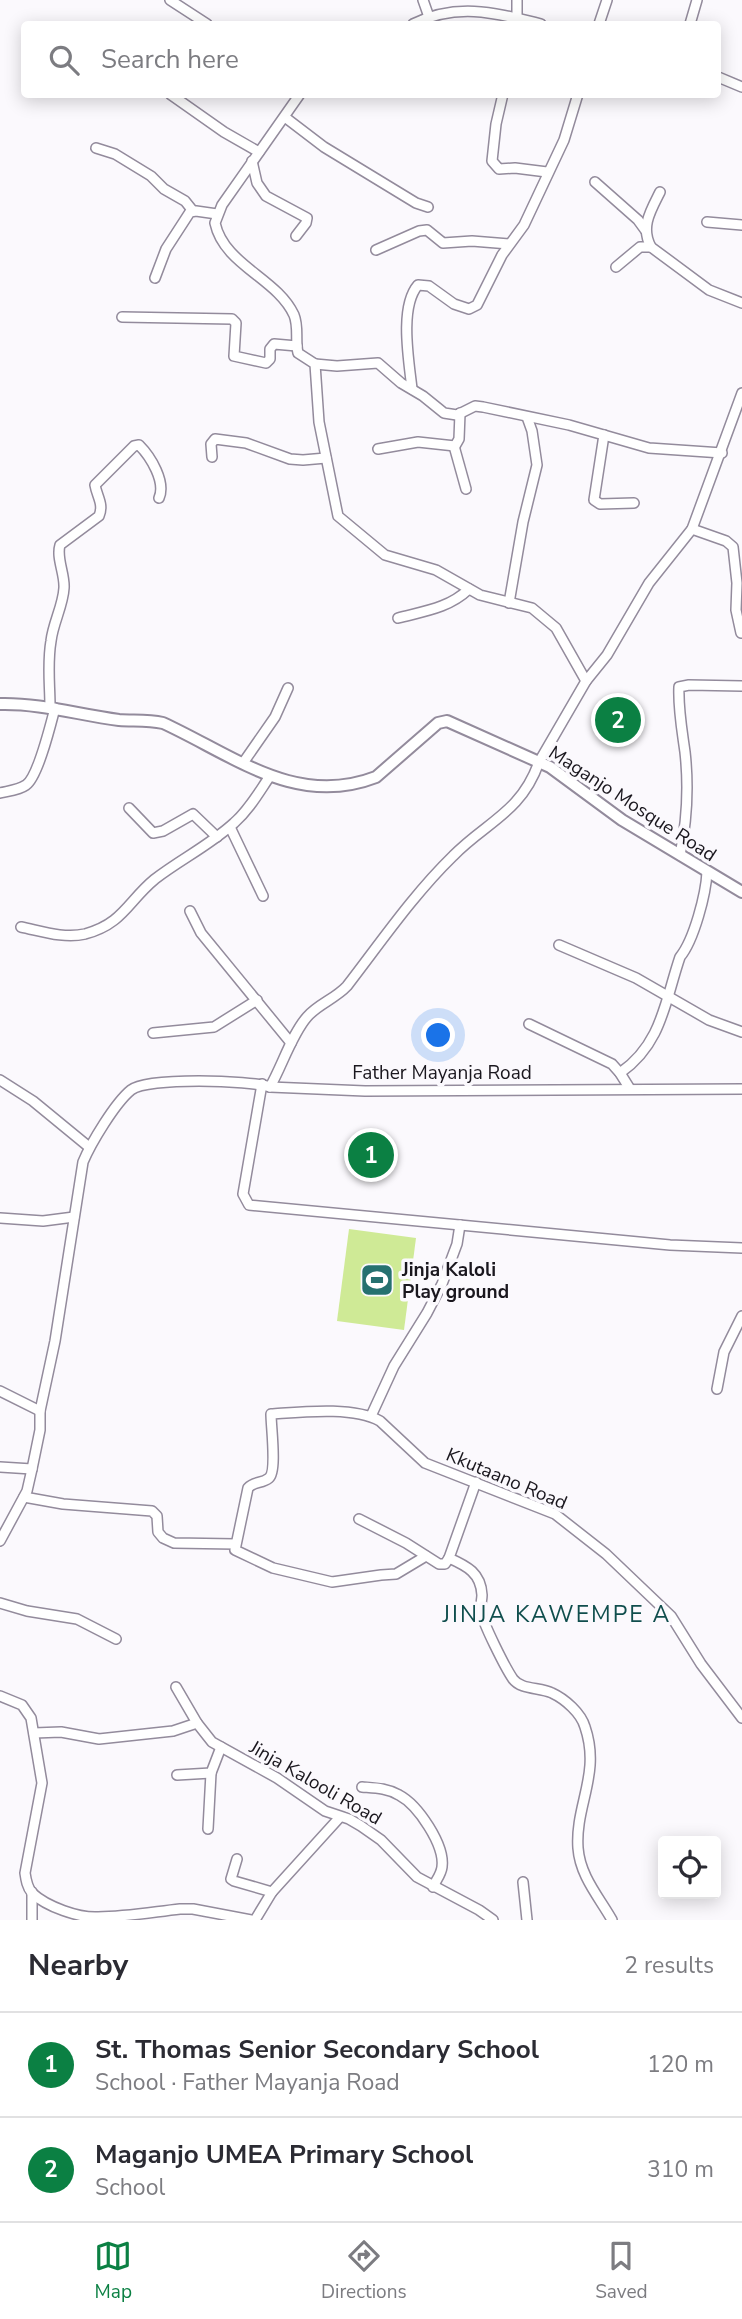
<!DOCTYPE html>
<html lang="en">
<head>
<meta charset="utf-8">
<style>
  :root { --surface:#fff; --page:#f2f2f3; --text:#2b2b33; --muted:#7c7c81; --line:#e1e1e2; --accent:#0b8043 }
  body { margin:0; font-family:"Nunito Sans",sans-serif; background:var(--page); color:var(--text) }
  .controls { position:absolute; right:21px; bottom:21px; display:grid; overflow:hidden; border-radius:7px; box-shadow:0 4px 18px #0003 }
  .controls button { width:63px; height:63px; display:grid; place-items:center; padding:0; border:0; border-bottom:2px solid var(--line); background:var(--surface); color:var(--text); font:35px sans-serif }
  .you { position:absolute; left:439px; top:1036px; width:24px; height:24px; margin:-18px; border:5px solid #fff; border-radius:50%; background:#1a73e8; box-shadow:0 0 0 10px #1a73e833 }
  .badge { display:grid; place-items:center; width:46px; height:46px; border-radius:50%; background:var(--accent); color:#fff; font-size:23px; font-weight:700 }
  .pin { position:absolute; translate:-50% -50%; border:4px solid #fff; box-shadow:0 2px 7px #0006 }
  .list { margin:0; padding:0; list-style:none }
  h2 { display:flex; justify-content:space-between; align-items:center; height:91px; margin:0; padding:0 28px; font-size:30px }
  h2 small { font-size:23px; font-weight:400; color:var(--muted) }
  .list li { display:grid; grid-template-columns:46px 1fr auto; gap:21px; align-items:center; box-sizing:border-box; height:105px; padding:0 28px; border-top:2px solid var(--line) }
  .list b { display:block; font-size:26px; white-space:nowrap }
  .list p { margin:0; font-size:23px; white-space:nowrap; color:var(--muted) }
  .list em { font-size:23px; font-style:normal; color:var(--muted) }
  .icon { flex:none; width:38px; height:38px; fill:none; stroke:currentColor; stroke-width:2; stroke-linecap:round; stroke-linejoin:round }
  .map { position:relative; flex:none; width:742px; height:1920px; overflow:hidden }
  .search { position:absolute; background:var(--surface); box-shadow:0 4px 18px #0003; left:21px; right:21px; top:21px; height:77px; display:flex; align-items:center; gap:18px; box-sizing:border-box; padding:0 24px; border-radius:7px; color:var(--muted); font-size:26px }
  .sheet { height:301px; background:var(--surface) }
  nav { display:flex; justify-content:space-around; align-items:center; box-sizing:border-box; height:98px; border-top:2px solid var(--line); background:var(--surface); font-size:19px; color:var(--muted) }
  nav a { display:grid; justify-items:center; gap:4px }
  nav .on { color:var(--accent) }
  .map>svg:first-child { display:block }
  .grass { fill:#cfea96 }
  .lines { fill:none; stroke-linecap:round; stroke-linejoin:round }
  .minor-casing { stroke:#938b9c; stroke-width:12 }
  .tertiary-casing { stroke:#938b9c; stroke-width:14 }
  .minor { stroke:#fff; stroke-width:9 }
  .tertiary { stroke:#fff; stroke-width:10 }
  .labels { text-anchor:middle; stroke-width:7; stroke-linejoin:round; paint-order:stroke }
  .street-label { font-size:19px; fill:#1a171e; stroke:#fbf9fd }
  .poi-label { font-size:19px; font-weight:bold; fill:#1a171e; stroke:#fbf9fd; text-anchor:start }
  .quarter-label { font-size:23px; letter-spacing:2px; fill:#104e4d; stroke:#fbf9fd }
</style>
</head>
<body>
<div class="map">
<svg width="742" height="1920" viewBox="0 0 742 1920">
  <rect width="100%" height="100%" fill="#fbf9fd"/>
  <polygon class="grass" points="349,1229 416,1238 404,1330 337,1321"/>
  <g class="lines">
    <defs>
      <g id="minor">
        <polyline points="170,0 207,24"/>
        <polyline points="423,0 429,17"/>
        <polyline points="517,0 517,18"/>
        <path d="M413,24C458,2 496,13 541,24"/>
        <polyline points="599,24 607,0"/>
        <polyline points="690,24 697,0"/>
        <polyline points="718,77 742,87"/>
        <polyline points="170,94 224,132 259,152"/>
        <polyline points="503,94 496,124 492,161 499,169 515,168 547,172"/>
        <polyline points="286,118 324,147 416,203 428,207"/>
        <polyline points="96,148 115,154 151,176 164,189 185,201 193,211"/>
        <polyline points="252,161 257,183 266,196 307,218 306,223 296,236"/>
        <polyline points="595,182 638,220 646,231"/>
        <path d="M660,192C651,210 640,227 651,247L709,290L742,303"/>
        <polyline points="707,222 742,225"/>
        <polyline points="376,250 419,231 427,230 443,243 472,241 509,244"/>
        <polyline points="616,267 640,247 651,247"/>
        <polyline points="155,278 166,249 190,212 196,211 217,214"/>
        <polyline points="122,317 232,319 236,323 234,356 266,363 270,359 270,349 274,344 297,346"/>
        <polyline points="315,364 337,366 378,363 401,383 423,396 444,413 457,415 475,406 483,407 569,425 649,448 722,453"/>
        <path d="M412,389C409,361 399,307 418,285L429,286L454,304L469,309L477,305L502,255L524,225L564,140L578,94"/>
        <polyline points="604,435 594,500 600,504 634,503"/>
        <polyline points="454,446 466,489"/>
        <polyline points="378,449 418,442 455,446 459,439 460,413"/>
        <polyline points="212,457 211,444 215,439 246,443 290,459 303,460 326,458"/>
        <polyline points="692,529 726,541 733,547 737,583 736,610 741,633"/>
        <polyline points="509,603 523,522 537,465 532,431 527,417"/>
        <path d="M398,618C425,611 449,608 469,589"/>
        <polyline points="586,681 607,655 649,583 692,529 742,393"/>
        <path d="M50,707C50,685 47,664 51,641C53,623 63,606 64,588C65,574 56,558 60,545L99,516C104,504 97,497 95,485L134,446L139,445C151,457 166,482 159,498"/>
        <polyline points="243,763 275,717 288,688"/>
        <path d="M0,793C8,791 19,790 26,785C38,777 51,723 55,708"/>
        <polyline points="129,808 153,833 163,831 193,814 217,837"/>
        <polyline points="230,827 263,896"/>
        <path d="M680,855C687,821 689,788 685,752C682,730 678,709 679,687L689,685L742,686"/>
        <polyline points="190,911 201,933 291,1043"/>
        <path d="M21,927C41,931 64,939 85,934C123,924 128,901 155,879C181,859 210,845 234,823C249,810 259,792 270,776"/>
        <polyline points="559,945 636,978 709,1020 742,1032"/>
        <polyline points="529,1024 612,1064 620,1073 630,1089"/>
        <polyline points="153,1033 214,1027 257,1000"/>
        <path d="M620,1073C662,1044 665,1001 680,957C694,940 706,894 707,872"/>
        <polyline points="0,1080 33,1101 89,1147"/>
        <polyline points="262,1084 243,1194 249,1205 670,1245 742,1248"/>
        <path d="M270,1087C282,1066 292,1034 307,1017C318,1004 335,999 347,986C381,942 413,895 453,856C486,822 521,813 539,762L586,681L556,628L532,608L480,595L436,570L385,555L338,516L319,422L315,364L298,353C295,341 299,327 294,315C277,278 224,265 215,223L222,205L300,94"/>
        <polyline points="0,1218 43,1221 74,1217"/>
        <polyline points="717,1389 724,1352 742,1316"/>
        <polyline points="0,1391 40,1411"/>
        <polyline points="371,1416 394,1366 427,1313 442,1284 457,1244 460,1225"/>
        <polyline points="0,1467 32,1469"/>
        <path d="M476,1482L449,1558C467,1566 481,1573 482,1595C482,1600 480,1606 481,1611C482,1622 506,1669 513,1679C521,1690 540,1687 552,1693C565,1699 581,1713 585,1727C601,1774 575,1805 578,1848C580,1876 599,1897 612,1920"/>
        <polyline points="24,1497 63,1504 152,1511 157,1516 158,1532 163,1538 174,1543 235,1544"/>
        <polyline points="359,1519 406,1543 439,1564 445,1564 449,1558"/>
        <path d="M0,1541L27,1491L32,1469L40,1430V1411L55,1341L83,1162C91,1143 115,1103 131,1090C147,1077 250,1080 270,1087L365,1091L742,1089"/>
        <path d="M426,1556L396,1574L381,1575L332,1582L273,1568L235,1550L248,1488C254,1481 262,1484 269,1478C277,1471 271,1427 271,1414C301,1412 353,1406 380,1421L425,1463L555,1514L606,1554L671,1616L701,1664L742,1718"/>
        <polyline points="0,1603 27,1611 77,1619 116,1639"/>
        <polyline points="176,1687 197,1723"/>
        <path d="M0,1696L22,1705L31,1718L42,1783L25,1873C26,1880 27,1887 32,1893C47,1907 79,1918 98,1917C125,1917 153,1912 180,1909H193L251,1920"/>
        <polyline points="34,1733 61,1732 99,1739 173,1731 197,1723 212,1742 277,1778 325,1811 349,1819 361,1826 381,1840 417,1877 479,1910 493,1920"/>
        <polyline points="177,1775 211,1773 221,1747"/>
        <path d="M362,1787C374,1788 387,1788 399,1795C418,1805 445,1845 442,1867C441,1875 436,1880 433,1887"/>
        <polyline points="208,1829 211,1773"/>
        <polyline points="237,1859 231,1879 234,1881 272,1892"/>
        <polyline points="523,1882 527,1920"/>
        <polyline points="32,1892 32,1920"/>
        <polyline points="255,1920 272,1892 340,1817"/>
      </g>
      <path id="tertiary" d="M0,704C41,703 79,715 119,720C134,721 148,720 163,723C233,755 296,808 376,777L438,723L447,721L550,767L622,820L742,892"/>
    </defs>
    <use href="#minor" class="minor-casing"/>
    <use href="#tertiary" class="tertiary-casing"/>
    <use href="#minor" class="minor"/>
    <use href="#tertiary" class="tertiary"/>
  </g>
  <defs>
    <symbol id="stadium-square" viewBox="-11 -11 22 22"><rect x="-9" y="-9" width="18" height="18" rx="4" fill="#267170" stroke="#fbf9fd"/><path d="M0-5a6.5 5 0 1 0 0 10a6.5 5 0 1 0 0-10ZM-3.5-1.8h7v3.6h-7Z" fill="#fff"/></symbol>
  </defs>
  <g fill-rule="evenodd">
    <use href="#stadium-square" x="358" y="1261" width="38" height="38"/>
  </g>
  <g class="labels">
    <g class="street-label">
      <text transform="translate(633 803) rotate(33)" y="7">Maganjo Mosque Road</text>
      <text x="442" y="1079">Father Mayanja Road</text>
      <text transform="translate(507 1478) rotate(23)" y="7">Kkutaano Road</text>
      <text transform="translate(316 1782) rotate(30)" y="7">Jinja Kalooli Road</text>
    </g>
    <g class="poi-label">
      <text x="402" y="1276">Jinja Kaloli<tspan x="402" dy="22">Play ground</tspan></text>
    </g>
    <g class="quarter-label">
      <text x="557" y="1622">JINJA KAWEMPE A</text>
    </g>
  </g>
</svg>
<div class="controls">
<button><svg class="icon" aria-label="locate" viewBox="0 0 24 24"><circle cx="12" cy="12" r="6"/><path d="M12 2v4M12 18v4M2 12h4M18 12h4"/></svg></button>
</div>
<div class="you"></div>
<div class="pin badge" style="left:371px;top:1155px">1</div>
<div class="pin badge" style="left:618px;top:720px">2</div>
<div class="search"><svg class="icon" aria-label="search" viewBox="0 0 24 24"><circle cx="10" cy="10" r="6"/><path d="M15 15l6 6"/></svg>Search here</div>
</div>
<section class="sheet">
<h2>Nearby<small>2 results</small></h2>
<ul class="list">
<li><span class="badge">1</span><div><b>St. Thomas Senior Secondary School</b><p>School · Father Mayanja Road</p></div><em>120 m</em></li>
<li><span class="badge">2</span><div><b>Maganjo UMEA Primary School</b><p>School</p></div><em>310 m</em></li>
</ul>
</section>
<nav>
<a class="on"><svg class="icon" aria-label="map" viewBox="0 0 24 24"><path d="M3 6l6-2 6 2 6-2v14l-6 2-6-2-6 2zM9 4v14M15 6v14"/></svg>Map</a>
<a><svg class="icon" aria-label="directions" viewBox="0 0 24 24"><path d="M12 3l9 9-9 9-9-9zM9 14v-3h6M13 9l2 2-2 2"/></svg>Directions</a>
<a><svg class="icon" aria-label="saved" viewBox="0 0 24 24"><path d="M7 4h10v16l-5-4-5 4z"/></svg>Saved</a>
</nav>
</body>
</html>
